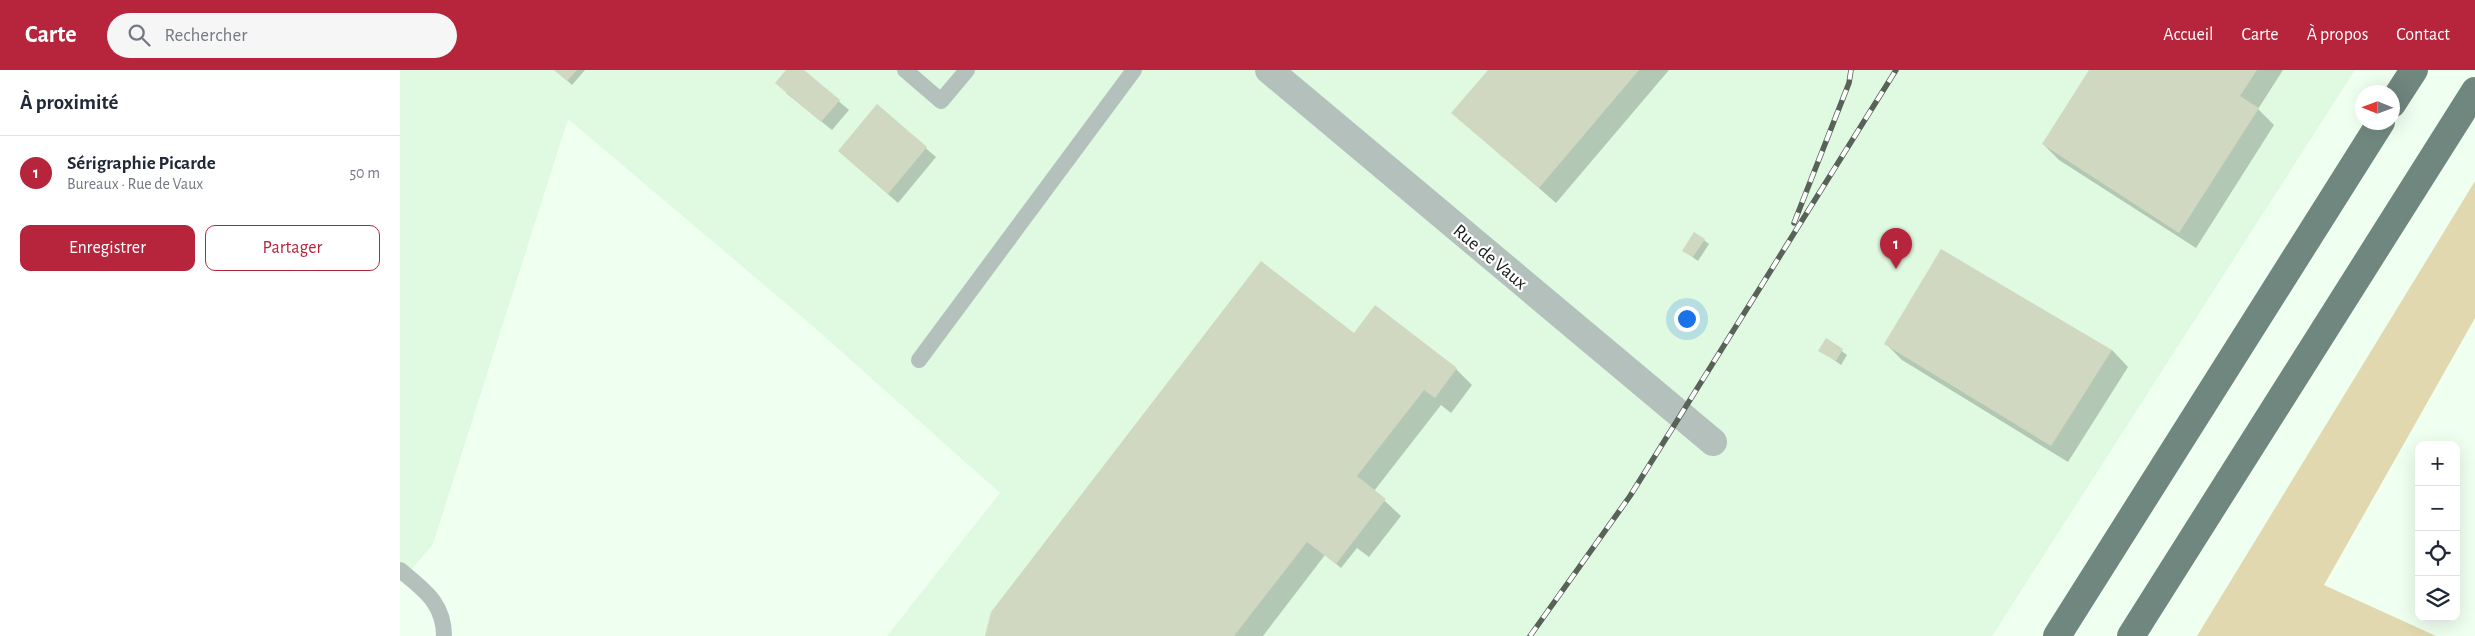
<!DOCTYPE html>
<html lang="fr">
<head>
<meta charset="utf-8">
<style>
  :root { --surface:#fff; --page:#f6f6f7; --text:#1f2937; --muted:#747a83; --line:#e0e1e3; --accent:#b7253c }
  body { margin:0; font-family:"Alegreya Sans",sans-serif; background:var(--page); color:var(--text) }
  .controls { position:absolute; right:15px; bottom:15px; display:grid; overflow:hidden; border-radius:10px; box-shadow:0 5px 20px #0002 }
  .controls button { width:45px; height:45px; display:grid; place-items:center; padding:0; border:0; border-bottom:1px solid var(--line); background:var(--surface); color:var(--text); font:25px sans-serif }
  .compass { position:absolute; left:1955px; top:15px; width:45px; height:45px; border-radius:50%; background:var(--surface); box-shadow:0 5px 20px #0002; rotate:271deg }
  .you { position:absolute; left:1286px; top:248px; width:18px; height:18px; margin:-12px; border:4px solid #fff; border-radius:50%; background:#1a73e8; box-shadow:0 0 0 8px #1a73e833 }
  .badge { display:grid; place-items:center; width:32px; height:32px; border-radius:50%; background:var(--accent); color:#fff; font-size:16px; font-weight:700 }
  .pin { position:absolute; translate:-50% -41px; filter:drop-shadow(0 1px 2px #0008) }
  .pin::after { content:''; position:absolute; top:26px; width:18px; height:15px; background:inherit; clip-path:polygon(0 0,100% 0,50% 100%) }
  .list { margin:0; padding:0; list-style:none }
  h2 { display:flex; justify-content:space-between; align-items:center; height:65px; margin:0; padding:0 20px; font-size:21px }
  h2 small { font-size:16px; font-weight:400; color:var(--muted) }
  .list li { display:grid; grid-template-columns:32px 1fr auto; gap:15px; align-items:center; box-sizing:border-box; height:75px; padding:0 20px; border-top:1px solid var(--line) }
  .list b { display:block; font-size:19px; white-space:nowrap }
  .list p { margin:0; font-size:16px; white-space:nowrap; color:var(--muted) }
  .list em { font-size:16px; font-style:normal; color:var(--muted) }
  .actions { display:flex; gap:10px; padding:15px 20px }
  .actions a { flex:1; padding:11px 0; border:1px solid var(--accent); border-radius:10px; text-align:center; font-size:18px; color:var(--accent) }
  .actions .main { background:var(--accent); color:#fff }
  .icon { flex:none; width:28px; height:28px; fill:none; stroke:currentColor; stroke-width:2; stroke-linecap:round; stroke-linejoin:round }
  .map { position:relative; flex:none; width:2075px; height:566px; overflow:hidden }
  header { display:flex; align-items:center; gap:30px; box-sizing:border-box; height:70px; padding:0 25px; background:var(--accent); color:#fff }
  header strong { font-size:24px }
  nav { display:flex; gap:28px; margin-inline-start:auto; font-size:18px }
  .search { width:350px; height:45px; background:var(--page); display:flex; align-items:center; gap:12px; box-sizing:border-box; padding:0 18px; border-radius:28px; color:var(--muted); font-size:19px }
  main { display:flex }
  aside { flex:1; background:var(--surface) }
  .map>svg:first-child { display:block }
  .built { fill:#dffae1 }
  .green { fill:#e2d8af }
  .shadow { fill:#0003 }
  .building { fill:#d1d8c1 }
  .lines { fill:none; stroke-linecap:round; stroke-linejoin:round }
  .service { stroke:#b4c0bc; stroke-width:16 }
  .minor { stroke:#b4c0bc; stroke-width:28 }
  .trunk { stroke:#70877f; stroke-width:28 }
  .rail-casing { stroke:#586259; stroke-width:5.5 }
  .rail { stroke:#fff; stroke-width:4; stroke-dasharray:11; stroke-linecap:butt }
  .labels { text-anchor:middle; stroke-width:4.5; stroke-linejoin:round; paint-order:stroke }
  .street-label { font-size:19px; fill:#161d17; stroke:#fff }
</style>
</head>
<body>
<header>
<strong>Carte</strong>
<div class="search"><svg class="icon" aria-label="search" viewBox="0 0 24 24"><circle cx="10" cy="10" r="6"/><path d="M15 15l6 6"/></svg>Rechercher</div>
<nav><a>Accueil</a><a>Carte</a><a>À propos</a><a>Contact</a></nav>
</header>
<main>
<aside>
<h2>À proximité<small></small></h2>
<ul class="list">
<li><span class="badge">1</span><div><b>Sérigraphie Picarde</b><p>Bureaux · Rue de Vaux</p></div><em>50 m</em></li>
</ul>
<div class="actions"><a class="main">Enregistrer</a><a>Partager</a></div>
</aside>
<div class="map">
<svg width="2075" height="566" viewBox="0 0 2075 566">
  <rect width="100%" height="100%" fill="#effff0"/>
  <polygon class="built" points="0,0 1955,0 1592,566 487,566 600,423 415,258 168,49 33,474 0,513"/>
  <polygon class="green" points="2075,111 2075,248 1924,515 2036,566 1797,566"/>
  <g class="shadow">
    <polygon points="156,0 185,0 172,15"/>
    <polygon points="388,0 402,0 449,40 432,60 386,23"/>
    <polygon points="1089,0 1269,0 1156,133 1053,43"/>
    <polygon points="1691,0 1883,0 1858,39 1874,55 1796,178 1659,90 1643,74"/>
    <polygon points="477,36 536,87 498,133 439,81"/>
    <polygon points="1304,170 1309,174 1298,191 1284,181"/>
    <polygon points="975,237 1056,299 1072,315 1051,343 1041,335 974,421 1001,446 969,487 957,478 941,498 925,485 863,566 586,566 955,265"/>
    <polygon points="1427,270 1447,285 1441,295 1420,280"/>
    <polygon points="1486,274 1712,280 1728,297 1668,392 1502,290"/>
  </g>
  <g class="building">
    <polygon points="154,0 177,0 167,11"/>
    <polygon points="386,0 404,0 440,30 421,52 375,13"/>
    <polygon points="1088,0 1239,0 1139,118 1051,43"/>
    <polygon points="1689,0 1857,0 1840,26 1859,38 1779,163 1642,74"/>
    <polygon points="477,34 527,77 488,124 438,81"/>
    <polygon points="1294,162 1305,169 1293,187 1282,181"/>
    <polygon points="1541,179 1712,280 1651,376 1484,274"/>
    <polygon points="861,191 954,263 975,235 1057,298 1035,328 1024,320 957,406 986,429 936,494 907,472 834,566 585,566 591,542"/>
    <polygon points="1426,268 1443,279 1436,291 1418,281"/>
  </g>
  <g class="lines">
    <g class="service">
      <polyline points="505,0 541,31 567,0"/>
      <polyline points="519,290 734,0"/>
      <path d="M0,500C24,520 44,533 44,566"/>
    </g>
    <polyline class="minor" points="869,0 1313,372"/>
    <g class="trunk">
      <polyline points="1992,34 2014,0"/>
      <polyline points="1657,566 1981,52"/>
      <polyline points="1731,566 2075,21"/>
    </g>
    <defs>
      <g id="rail">
        <polyline points="1394,153 1449,13 1451,0"/>
        <polyline points="1130,566 1230,426 1496,0"/>
      </g>
    </defs>
    <use href="#rail" class="rail-casing"/>
    <use href="#rail" class="rail"/>
  </g>
  <g class="labels">
    <g class="street-label">
      <text transform="translate(1091 186) rotate(40)" y="7">Rue de Vaux</text>
    </g>
  </g>
</svg>
<div class="controls">
<button>+</button>
<button>−</button>
<button><svg class="icon" aria-label="locate" viewBox="0 0 24 24"><circle cx="12" cy="12" r="6"/><path d="M12 2v4M12 18v4M2 12h4M18 12h4"/></svg></button>
<button><svg class="icon" aria-label="layers" viewBox="0 0 24 24"><path d="M12 4l9 5-9 5-9-5zM3 14l9 5 9-5"/></svg></button>
</div>
<svg class="compass" viewBox="-18 -18 36 36"><path d="M0-13l5 13h-10z" fill="#e53935"/><path d="M0 13l5-13h-10z" fill="#747a83"/></svg>
<div class="you"></div>
<div class="pin badge" style="left:1496px;top:199px">1</div>
</div>
</main>
</body>
</html>
